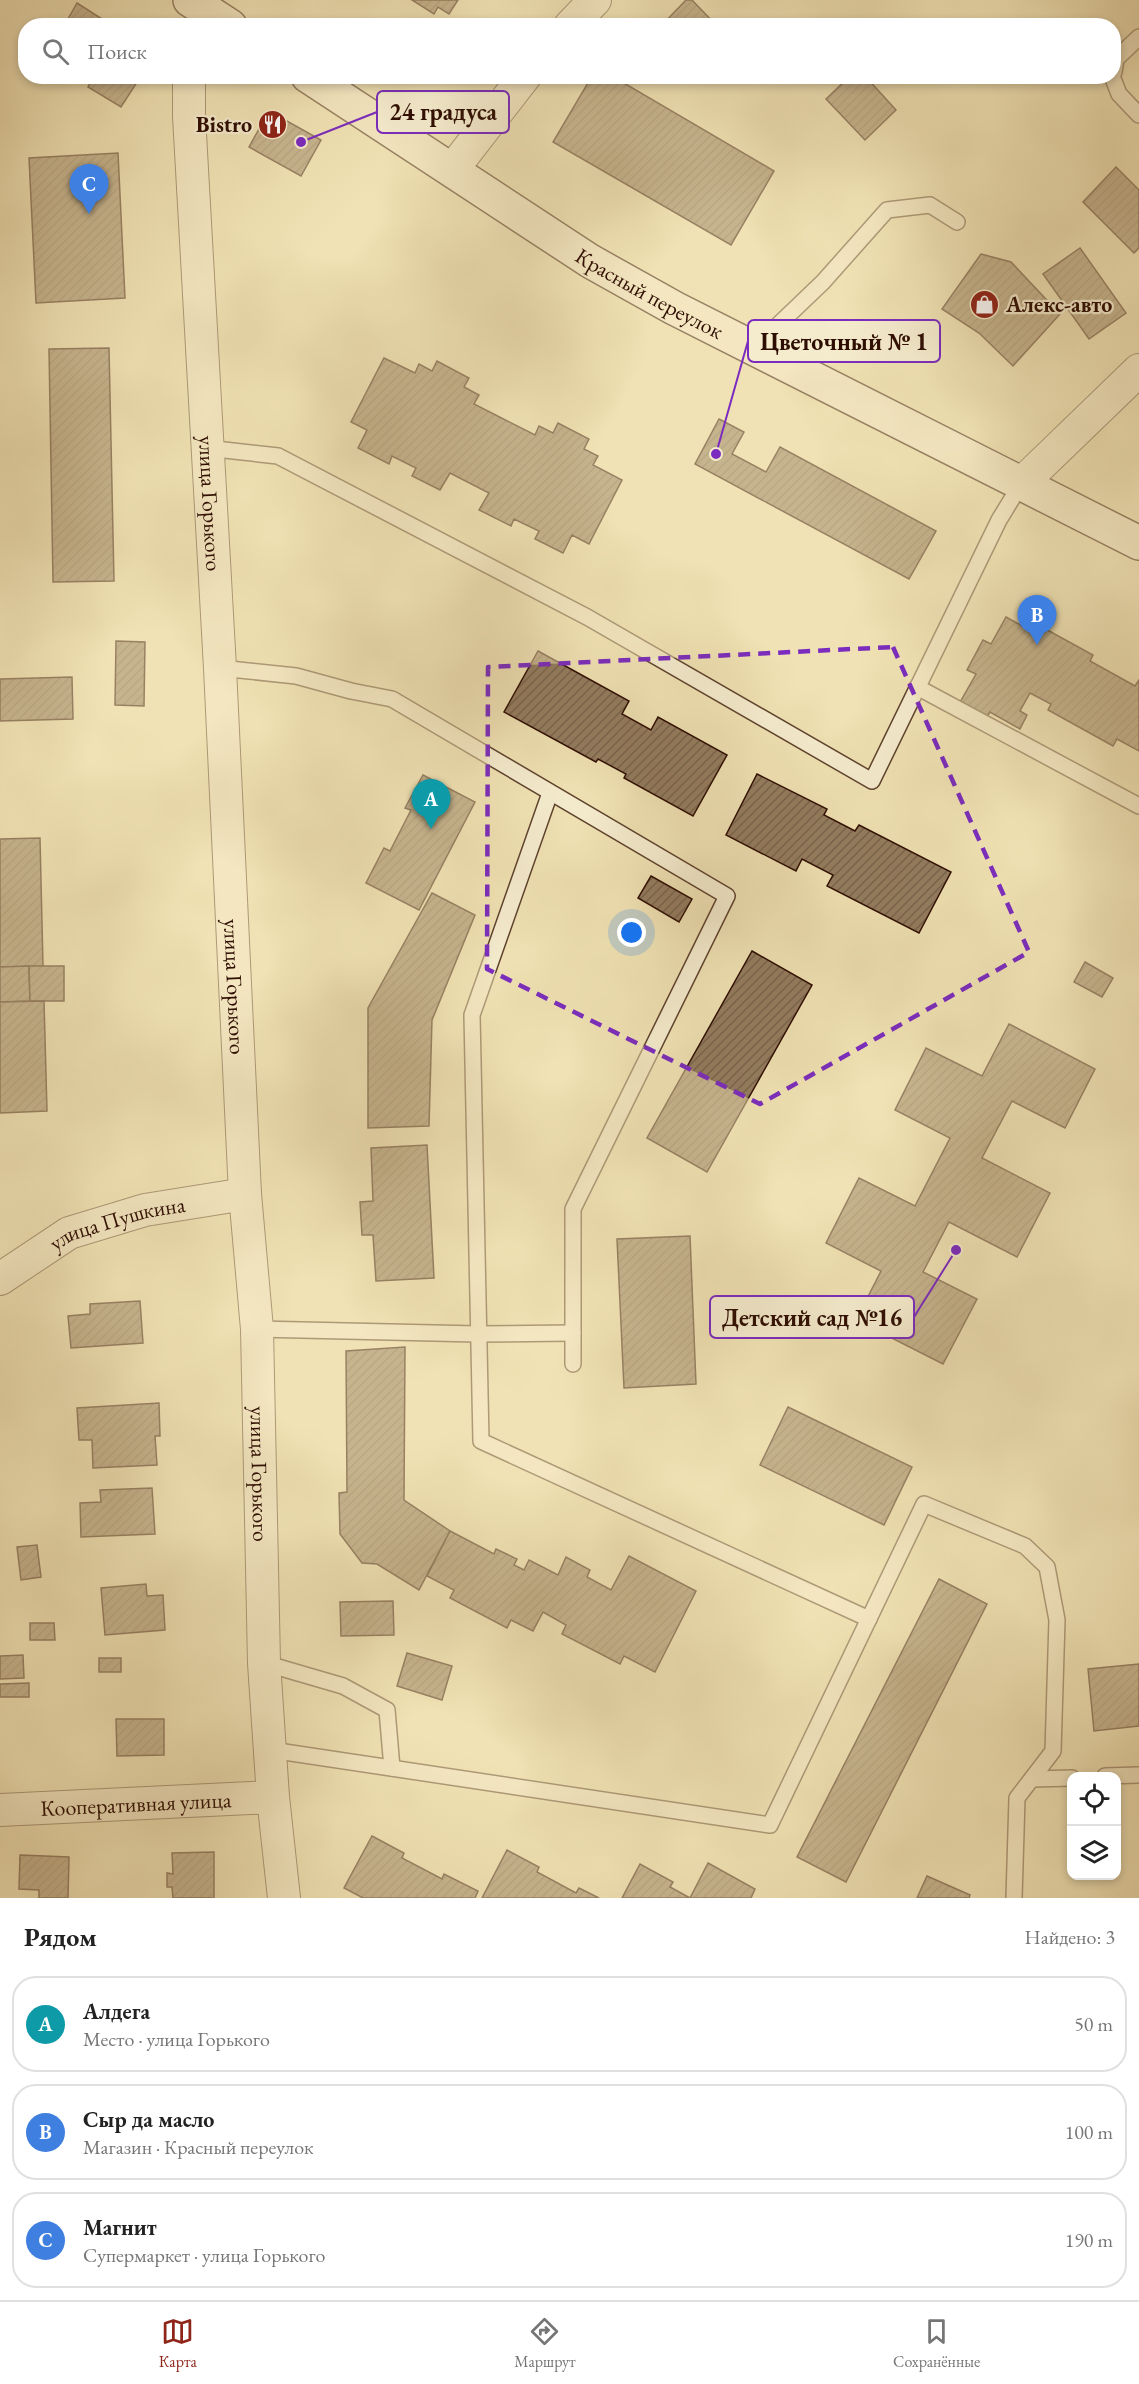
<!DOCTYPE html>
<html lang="ru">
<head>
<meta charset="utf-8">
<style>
  :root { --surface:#fff; --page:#f2f2f2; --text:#222; --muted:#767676; --line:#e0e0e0; --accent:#8f2418 }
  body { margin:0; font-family:"EB Garamond",serif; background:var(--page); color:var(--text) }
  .controls { position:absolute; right:18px; bottom:18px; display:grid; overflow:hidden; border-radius:12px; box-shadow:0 3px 9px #0003 }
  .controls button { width:54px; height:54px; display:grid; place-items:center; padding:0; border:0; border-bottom:2px solid var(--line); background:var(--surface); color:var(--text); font:30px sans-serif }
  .you { position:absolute; left:632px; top:933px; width:21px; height:21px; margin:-15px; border:4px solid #fff; border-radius:50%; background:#1a73e8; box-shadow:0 0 0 9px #1a73e833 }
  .badge { display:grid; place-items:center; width:39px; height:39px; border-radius:50%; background:var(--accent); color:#fff; font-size:20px; font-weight:700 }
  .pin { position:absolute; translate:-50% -50px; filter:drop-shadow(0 2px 3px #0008) }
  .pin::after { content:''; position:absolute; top:32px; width:21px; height:18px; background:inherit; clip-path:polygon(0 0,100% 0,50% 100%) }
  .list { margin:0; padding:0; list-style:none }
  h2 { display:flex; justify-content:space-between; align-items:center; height:78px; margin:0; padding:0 24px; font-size:26px }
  h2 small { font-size:20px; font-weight:400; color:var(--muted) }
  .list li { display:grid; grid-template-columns:39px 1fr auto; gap:18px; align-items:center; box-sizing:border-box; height:96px; margin:0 12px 12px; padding:0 12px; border:2px solid var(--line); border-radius:24px }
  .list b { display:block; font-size:22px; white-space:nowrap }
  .list p { margin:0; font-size:20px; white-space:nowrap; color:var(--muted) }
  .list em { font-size:20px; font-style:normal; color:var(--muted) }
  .icon { flex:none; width:33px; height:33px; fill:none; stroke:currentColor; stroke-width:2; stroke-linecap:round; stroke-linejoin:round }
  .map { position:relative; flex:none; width:1139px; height:1898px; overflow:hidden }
  .search { position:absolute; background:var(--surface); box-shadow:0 3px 9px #0003; left:18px; right:18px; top:18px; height:66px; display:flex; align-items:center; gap:15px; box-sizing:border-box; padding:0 21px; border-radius:24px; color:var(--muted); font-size:22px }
  .sheet { height:402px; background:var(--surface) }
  nav { display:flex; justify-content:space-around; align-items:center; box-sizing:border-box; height:84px; border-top:2px solid var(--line); background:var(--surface); font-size:16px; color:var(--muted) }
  nav a { display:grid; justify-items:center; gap:3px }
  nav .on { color:var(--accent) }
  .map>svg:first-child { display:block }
  .building { fill:url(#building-hatch); stroke:#2e0d02; stroke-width:1.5 }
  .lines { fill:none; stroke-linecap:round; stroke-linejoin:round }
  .lane-casing { stroke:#5e422e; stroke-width:18 }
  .street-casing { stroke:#5e422e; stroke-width:34 }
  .secondary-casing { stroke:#2e0d02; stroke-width:36 }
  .lane { stroke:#f5ecce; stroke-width:15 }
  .street { stroke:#f5ecce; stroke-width:32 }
  .secondary { stroke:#f5ecce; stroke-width:33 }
  .marked { fill:none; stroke:#7b2cbf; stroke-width:4.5; stroke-dasharray:12 8; stroke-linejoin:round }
  .labels { text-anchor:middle; stroke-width:4.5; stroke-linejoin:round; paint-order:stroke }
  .poi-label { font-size:22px; font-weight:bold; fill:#2e0d02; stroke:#f5ecce; text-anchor:end }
  .street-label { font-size:22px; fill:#2e0d02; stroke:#f5ecce }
  .leader { fill:none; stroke:#7b2cbf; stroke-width:2 }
  .callout-dot { fill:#7b2cbf; stroke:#f5ecce; stroke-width:2 }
  .callout { fill:#f5ecce; stroke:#7b2cbf; stroke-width:2 }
  .callout-label { font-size:24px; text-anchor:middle; font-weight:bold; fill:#2e0d02 }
</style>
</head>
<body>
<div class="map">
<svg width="1139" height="1898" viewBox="0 0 1139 1898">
  <defs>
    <pattern id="building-hatch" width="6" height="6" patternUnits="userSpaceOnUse" patternTransform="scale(1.5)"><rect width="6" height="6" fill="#937c5f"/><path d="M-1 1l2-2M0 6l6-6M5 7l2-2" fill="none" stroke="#78644c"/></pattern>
  </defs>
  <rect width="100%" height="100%" fill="#f0e2b4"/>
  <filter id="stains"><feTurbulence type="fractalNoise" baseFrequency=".00333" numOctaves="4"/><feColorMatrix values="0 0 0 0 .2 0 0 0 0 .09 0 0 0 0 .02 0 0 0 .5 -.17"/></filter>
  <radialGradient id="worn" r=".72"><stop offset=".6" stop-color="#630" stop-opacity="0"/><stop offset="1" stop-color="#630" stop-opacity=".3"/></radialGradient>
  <g class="building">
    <polygon points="412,0 458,0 449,14 438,7 434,14"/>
    <polygon points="686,0 692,0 717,26 661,26"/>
    <polygon points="77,3 113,26 64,26"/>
    <polygon points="94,76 134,76 139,79 121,107 88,87"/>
    <polygon points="592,76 612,76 774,171 731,245 553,142"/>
    <polygon points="666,76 680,76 673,83"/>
    <polygon points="850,76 865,76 896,110 865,140 826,99"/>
    <polygon points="269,111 321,140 301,176 249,147"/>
    <polygon points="118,153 125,298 36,303 29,158"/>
    <polygon points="1116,167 1139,190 1139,248 1134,253 1083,202"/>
    <polygon points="1080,248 1126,313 1089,339 1043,274"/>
    <polygon points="981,254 1011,262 1060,314 1013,366 979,333 942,309"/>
    <polygon points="109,348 114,581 53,582 49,349"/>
    <polygon points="384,358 415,373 419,364 432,371 437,361 469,378 464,387 479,395 474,404 535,435 539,426 553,433 558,423 589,439 584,449 598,456 593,465 622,480 589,544 572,535 563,553 535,539 539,531 514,519 511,526 479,510 489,493 450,473 440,490 412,476 416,468 392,456 389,464 358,448 367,430 351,422"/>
    <polygon points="719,419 744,432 732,454 766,472 780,447 936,531 909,579 695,464"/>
    <polygon points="1006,617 1037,634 1042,627 1093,655 1090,661 1135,686 1139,680 1139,751 1117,739 1113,746 1048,710 1051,704 1030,693 1020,711 1027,715 1020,729 990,712 986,719 959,704 976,674 967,670 983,640 991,644"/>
    <polygon points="116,641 145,642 144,706 115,705"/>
    <polygon points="538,651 629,701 622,714 651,730 658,717 727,755 693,816 624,778 626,774 598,759 596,762 504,712"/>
    <polygon points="72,677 73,719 0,721 0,679"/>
    <polygon points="757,774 827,809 824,815 855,831 859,825 951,872 919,933 827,886 833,875 802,859 796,871 726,835"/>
    <polygon points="423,775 475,802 419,910 366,883 384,848 390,851 411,810 405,808"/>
    <polygon points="40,838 43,966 0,967 0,839"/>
    <polygon points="651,876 692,899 679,922 638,898"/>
    <polygon points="432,893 475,915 432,1020 429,1126 368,1128 368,1008"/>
    <polygon points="752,951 812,985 707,1172 647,1138"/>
    <polygon points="1085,962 1113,978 1102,997 1074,982"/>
    <polygon points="29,966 30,1001 0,1002 0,967"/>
    <polygon points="29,966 64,966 64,1001 30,1001"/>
    <polygon points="44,1001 47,1111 0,1113 0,1002"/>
    <polygon points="1009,1024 1095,1069 1065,1128 1012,1101 982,1158 1050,1193 1017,1257 949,1222 923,1272 977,1299 943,1364 856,1320 881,1271 826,1243 859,1178 915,1206 950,1138 895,1110 926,1048 982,1076"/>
    <polygon points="427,1145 434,1278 376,1281 373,1235 362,1235 360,1202 373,1201 371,1148"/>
    <polygon points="690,1236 696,1384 624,1388 617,1239"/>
    <polygon points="140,1301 143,1343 71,1348 68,1316 90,1314 90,1304"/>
    <polygon points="405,1347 404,1500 450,1531 419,1590 377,1564 362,1563 340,1534 339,1493 347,1492 346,1351"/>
    <polygon points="159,1403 160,1436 155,1436 157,1465 93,1468 92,1440 79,1440 77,1408"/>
    <polygon points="788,1407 912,1467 884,1525 760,1465"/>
    <polygon points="152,1488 155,1534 81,1537 80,1503 101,1502 100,1490"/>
    <polygon points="450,1531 494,1554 496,1549 517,1559 514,1565 524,1570 529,1560 558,1575 566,1557 590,1570 587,1577 611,1590 629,1556 696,1591 655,1672 624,1656 620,1664 562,1634 566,1625 543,1612 533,1631 511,1620 507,1628 450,1598 454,1590 427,1576"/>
    <polygon points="37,1545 41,1577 21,1580 17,1547"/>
    <polygon points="939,1579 987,1604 846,1882 797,1857"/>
    <polygon points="146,1584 147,1596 163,1595 165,1630 105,1635 101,1588"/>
    <polygon points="393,1601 394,1635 341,1636 340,1602"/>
    <polygon points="30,1623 54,1623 55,1640 30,1640"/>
    <polygon points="407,1653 452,1666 442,1700 397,1686"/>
    <polygon points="23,1655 24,1678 0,1679 0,1656"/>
    <rect x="99" y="1658" width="22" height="14"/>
    <polygon points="1139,1664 1139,1726 1094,1731 1088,1669"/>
    <polygon points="29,1683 29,1697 0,1697 0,1684"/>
    <polygon points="116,1719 164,1719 164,1755 117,1756"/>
    <polygon points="372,1836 404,1853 402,1858 442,1879 444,1874 478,1891 475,1898 363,1898 344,1888"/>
    <polygon points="507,1850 539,1867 537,1872 576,1893 579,1888 599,1898 482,1898"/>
    <polygon points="214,1852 214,1898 173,1898 172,1887 167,1887 167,1873 173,1874 172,1853"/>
    <polygon points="20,1855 69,1857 68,1898 39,1898 39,1890 19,1889"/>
    <polygon points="708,1863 755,1889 751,1898 622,1898 640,1864 673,1882 670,1887 690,1898"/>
    <polygon points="927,1876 970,1895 969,1898 917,1898"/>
  </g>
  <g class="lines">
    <defs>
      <g id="lane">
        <polyline points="1114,72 1116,59 1139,37"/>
        <polyline points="1112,76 1119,94 1139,115"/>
        <polyline points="754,348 823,282 887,210 930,205 957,222"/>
        <polyline points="206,448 278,456 587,617 872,781 999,520 1021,484"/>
        <polyline points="220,668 296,676 351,691 392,699 727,896 573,1209 573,1364"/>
        <polyline points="917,687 1139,806"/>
        <polyline points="550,793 472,1015 481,1441 869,1619"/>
        <polyline points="257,1329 478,1334 573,1333"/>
        <polyline points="264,1663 343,1686 387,1710 392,1768"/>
        <polyline points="271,1750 770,1825 924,1504 1025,1546 1047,1567 1057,1620 1053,1751 1017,1798 1014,1898"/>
        <polyline points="1105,1776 1139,1775"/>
        <polyline points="1032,1779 1072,1778"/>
      </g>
      <g id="street">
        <polyline points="570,26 595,0"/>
        <path id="s1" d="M189,76V116L220,668L245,1194L257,1329L264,1663L273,1797L284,1898"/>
        <polyline points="452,170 525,76"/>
        <polyline points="1021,484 1139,370"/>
        <path id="s2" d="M0,1279L69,1233L145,1210L245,1194"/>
        <path id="s3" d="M0,1810L273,1797"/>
      </g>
      <g id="secondary">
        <polyline points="190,0 230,26"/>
        <path id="s4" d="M308,76L590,261L674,308L1139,543"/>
      </g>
    </defs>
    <use href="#lane" class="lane-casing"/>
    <use href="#street" class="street-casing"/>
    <use href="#secondary" class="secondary-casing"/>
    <use href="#lane" class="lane"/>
    <use href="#street" class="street"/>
    <use href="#secondary" class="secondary"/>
  </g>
  <path d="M0 0H1139V1898H0ZM893,647L1029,952L760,1104L487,969L488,667Z" fill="#f0e2b4" fill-opacity=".55" fill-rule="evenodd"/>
  <path class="marked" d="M893,647L1029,952L760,1104L487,969L488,667Z"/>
  <defs>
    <symbol id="restaurant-disc" viewBox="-11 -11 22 22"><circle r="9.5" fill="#8f2418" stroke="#f5ecce"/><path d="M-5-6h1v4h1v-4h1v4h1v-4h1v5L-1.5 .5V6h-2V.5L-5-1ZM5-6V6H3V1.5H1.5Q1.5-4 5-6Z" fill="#fff"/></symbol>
    <symbol id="shop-disc" viewBox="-11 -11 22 22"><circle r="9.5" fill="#8f2418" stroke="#f5ecce"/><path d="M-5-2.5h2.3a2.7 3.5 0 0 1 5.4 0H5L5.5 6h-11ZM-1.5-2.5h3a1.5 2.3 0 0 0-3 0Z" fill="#fff"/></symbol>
  </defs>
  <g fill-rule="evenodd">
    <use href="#restaurant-disc" x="256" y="108" width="33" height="33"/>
    <use href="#shop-disc" x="968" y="288" width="33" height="33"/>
  </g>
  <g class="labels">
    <g class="poi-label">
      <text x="252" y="132">Bistro</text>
      <text x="1006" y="312" text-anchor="start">Алекс-авто</text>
    </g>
    <g class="street-label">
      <text dy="8" stroke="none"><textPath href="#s4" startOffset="405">Красный переулок</textPath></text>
      <text dy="8" stroke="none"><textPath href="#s1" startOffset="428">улица Горького</textPath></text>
      <text dy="8" stroke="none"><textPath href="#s1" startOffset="912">улица Горького</textPath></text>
      <text dy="8" stroke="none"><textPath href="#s2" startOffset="132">улица Пушкина</textPath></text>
      <text dy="8" stroke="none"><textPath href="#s1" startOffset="1400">улица Горького</textPath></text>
      <text dy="8" stroke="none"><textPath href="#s3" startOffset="136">Кооперативная улица</textPath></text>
    </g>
  </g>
  <path class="leader" d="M301 142L377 112M716 454L748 341M956 1250L914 1317"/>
  <g class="callout-dot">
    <circle cx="301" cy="142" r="6"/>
    <circle cx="716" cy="454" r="6"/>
    <circle cx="956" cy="1250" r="6"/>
  </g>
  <g class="callout">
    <rect x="377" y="91" width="132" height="42" rx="6"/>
    <rect x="748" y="320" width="192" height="42" rx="6"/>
    <rect x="710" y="1296" width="204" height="42" rx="6"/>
  </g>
  <g class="callout-label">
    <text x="443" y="120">24 градуса</text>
    <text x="844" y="350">Цветочный № 1</text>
    <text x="812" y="1326">Детский сад №16</text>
  </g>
  <rect width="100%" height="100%" filter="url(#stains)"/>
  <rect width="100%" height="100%" fill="url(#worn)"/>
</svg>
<div class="controls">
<button><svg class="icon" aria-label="locate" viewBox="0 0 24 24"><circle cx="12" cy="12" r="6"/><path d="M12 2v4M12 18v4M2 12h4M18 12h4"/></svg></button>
<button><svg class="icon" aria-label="layers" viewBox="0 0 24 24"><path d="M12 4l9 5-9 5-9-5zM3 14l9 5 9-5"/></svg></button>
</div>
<div class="you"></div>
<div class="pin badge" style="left:431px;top:829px;background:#0f9aa8">A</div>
<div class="pin badge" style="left:1037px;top:645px;background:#3f7fe0">B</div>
<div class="pin badge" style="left:89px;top:214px;background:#3f7fe0">C</div>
<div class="search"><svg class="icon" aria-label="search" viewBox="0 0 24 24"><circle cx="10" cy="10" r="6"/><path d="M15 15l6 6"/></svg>Поиск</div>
</div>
<section class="sheet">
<h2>Рядом<small>Найдено: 3</small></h2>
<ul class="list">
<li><span class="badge" style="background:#0f9aa8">A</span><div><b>Алдега</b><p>Место · улица Горького</p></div><em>50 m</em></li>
<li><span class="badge" style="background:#3f7fe0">B</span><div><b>Сыр да масло</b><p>Магазин · Красный переулок</p></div><em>100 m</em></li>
<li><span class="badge" style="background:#3f7fe0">C</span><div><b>Магнит</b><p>Супермаркет · улица Горького</p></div><em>190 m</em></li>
</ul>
</section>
<nav>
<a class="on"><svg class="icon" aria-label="map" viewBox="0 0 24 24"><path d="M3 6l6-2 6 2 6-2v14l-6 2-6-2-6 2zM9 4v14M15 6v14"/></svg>Карта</a>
<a><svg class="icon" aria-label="directions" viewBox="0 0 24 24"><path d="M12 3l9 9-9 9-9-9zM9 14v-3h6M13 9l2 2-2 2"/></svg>Маршрут</a>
<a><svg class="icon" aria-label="saved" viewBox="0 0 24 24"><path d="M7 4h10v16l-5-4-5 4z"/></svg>Сохранённые</a>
</nav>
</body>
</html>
